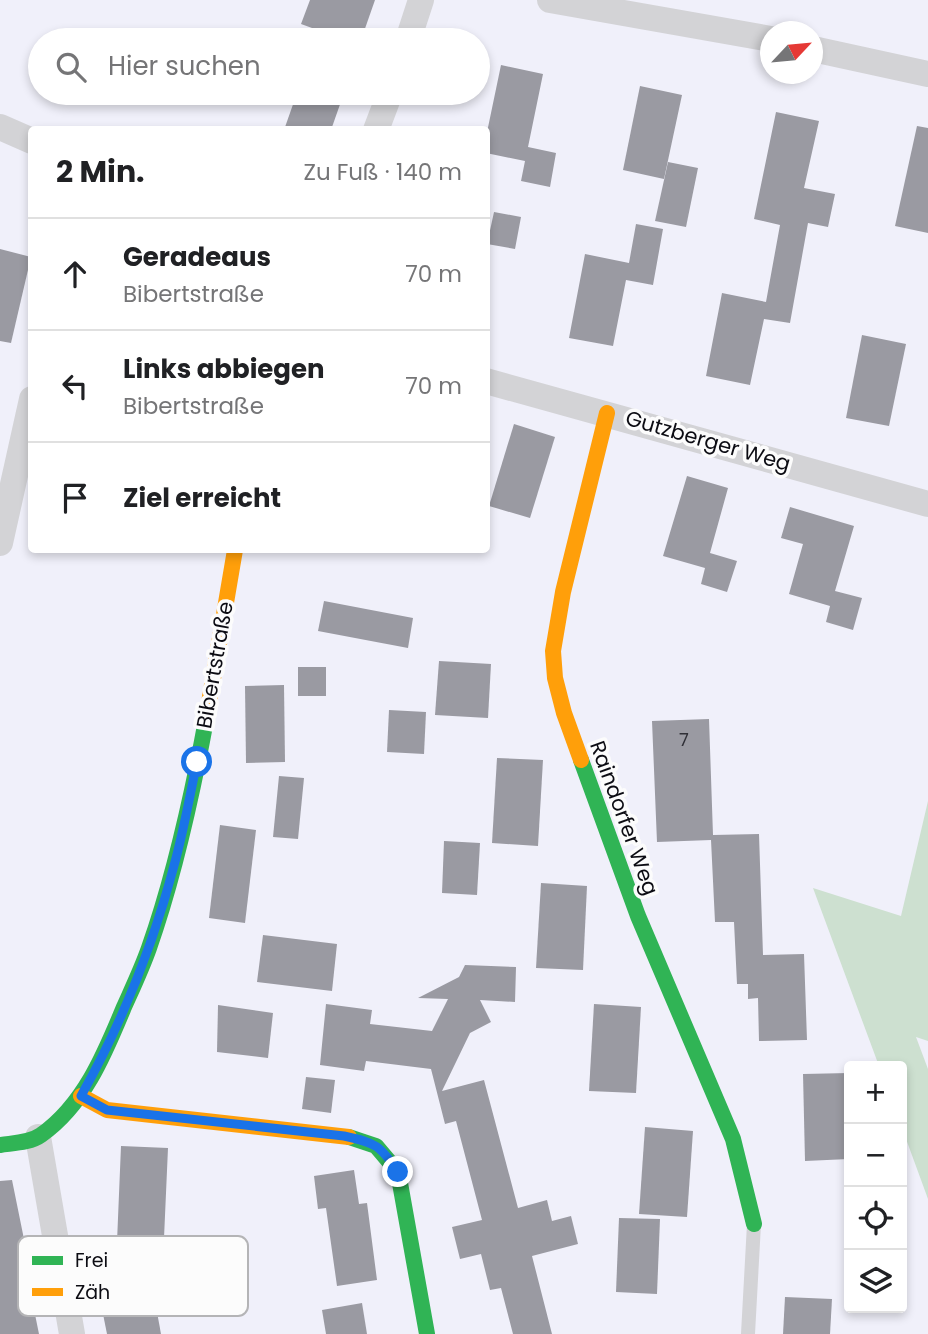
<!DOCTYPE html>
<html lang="de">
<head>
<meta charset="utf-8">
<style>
  :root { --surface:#fff; --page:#f6f6f6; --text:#202124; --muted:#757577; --line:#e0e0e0 }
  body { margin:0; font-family:Poppins,sans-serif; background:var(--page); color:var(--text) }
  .controls { position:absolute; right:21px; bottom:21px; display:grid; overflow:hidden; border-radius:7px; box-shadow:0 4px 10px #0003 }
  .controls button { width:63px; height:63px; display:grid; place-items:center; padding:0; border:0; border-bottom:2px solid var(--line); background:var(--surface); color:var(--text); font:35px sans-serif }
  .compass { position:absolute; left:760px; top:21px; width:63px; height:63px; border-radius:50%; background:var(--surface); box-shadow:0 4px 10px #0003; rotate:64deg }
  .stop { position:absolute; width:21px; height:21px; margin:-16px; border:5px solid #1a73e8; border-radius:50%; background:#fff }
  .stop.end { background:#1a73e8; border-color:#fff; box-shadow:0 2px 7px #0008 }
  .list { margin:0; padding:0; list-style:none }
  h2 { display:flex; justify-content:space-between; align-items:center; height:91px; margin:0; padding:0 28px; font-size:30px }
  h2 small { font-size:23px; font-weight:400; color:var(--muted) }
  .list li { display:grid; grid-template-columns:46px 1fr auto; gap:21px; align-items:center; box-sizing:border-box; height:112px; padding:0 28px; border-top:2px solid var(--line) }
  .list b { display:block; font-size:26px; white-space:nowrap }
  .list p { margin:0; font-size:23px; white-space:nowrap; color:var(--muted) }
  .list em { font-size:23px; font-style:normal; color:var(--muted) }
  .icon { flex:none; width:38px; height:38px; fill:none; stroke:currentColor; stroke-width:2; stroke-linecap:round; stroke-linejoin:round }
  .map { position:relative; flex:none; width:928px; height:1334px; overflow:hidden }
  .search { position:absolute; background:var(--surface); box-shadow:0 4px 10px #0003; left:28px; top:28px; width:462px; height:77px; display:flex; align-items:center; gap:18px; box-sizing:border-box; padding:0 24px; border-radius:38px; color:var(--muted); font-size:26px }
  .panel { position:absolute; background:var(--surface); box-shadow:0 4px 10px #0003; left:28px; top:126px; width:462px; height:427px; border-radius:7px }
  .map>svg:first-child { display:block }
  .green { fill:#cde0d0 }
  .building { fill:#9a9aa2 }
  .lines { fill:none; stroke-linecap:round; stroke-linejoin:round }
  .lane { stroke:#d3d3d6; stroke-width:14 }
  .street { stroke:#d3d3d6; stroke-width:26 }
  .fast { stroke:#30b455; stroke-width:16 }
  .slow { stroke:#ff9f0a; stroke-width:16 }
  .route { stroke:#1a73e8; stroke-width:9 }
  .labels { text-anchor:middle; stroke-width:7; stroke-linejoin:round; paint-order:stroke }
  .number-label { font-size:18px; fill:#303037 }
  .street-label { font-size:21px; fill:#0c0c13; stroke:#fcfcfc }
  .key { fill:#fcfcfc; stroke:#b4b4b6; stroke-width:2 }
  .key-label { font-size:19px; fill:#0c0c13 }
</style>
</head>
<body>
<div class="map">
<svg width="928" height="1334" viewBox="0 0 928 1334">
  <rect width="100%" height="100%" fill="#f0f0fa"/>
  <polygon class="green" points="928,801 928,1041 916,1037 928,1069 928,1199 902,1128 902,1066 879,1066 813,888 901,916"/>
  <g class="building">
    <polygon points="310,0 375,0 361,40 345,40 301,24"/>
    <polygon points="501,65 543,74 528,147 556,153 550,187 521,181 525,161 486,153 486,137"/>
    <polygon points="640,86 682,95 664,179 623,170"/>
    <polygon points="297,93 344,93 331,130 284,130"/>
    <polygon points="776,112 819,121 804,188 835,194 828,227 808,223 790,323 764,319 750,385 706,376 722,293 766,302 780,225 754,219"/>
    <polygon points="917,126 928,128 928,233 895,226"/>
    <polygon points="668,162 698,168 686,227 655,221"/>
    <polygon points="494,212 521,217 515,249 487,244"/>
    <polygon points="636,224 663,229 653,285 626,280 613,346 569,338 585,254 629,263"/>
    <polygon points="0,249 31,257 11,343 0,341"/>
    <polygon points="862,335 906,344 889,426 846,418"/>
    <polygon points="514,424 555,437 530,518 489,506"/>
    <polygon points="687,476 728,488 710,553 737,561 727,592 701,584 705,568 663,556"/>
    <polygon points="790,507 854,526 835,591 862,598 853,630 826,622 830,606 789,594 803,544 781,538"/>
    <polygon points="324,601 413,618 408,648 318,631"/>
    <polygon points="439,661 491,664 488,718 435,715"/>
    <rect x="298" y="667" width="28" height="29"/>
    <polygon points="284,685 285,762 246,763 245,686"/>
    <polygon points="389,710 426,712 424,754 387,752"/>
    <polygon points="709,719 713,835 759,834 763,955 804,954 807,1040 759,1041 758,998 748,999 748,984 737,984 734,922 715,922 711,840 657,842 652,721"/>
    <polygon points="497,758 543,760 538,846 492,843"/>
    <polygon points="279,776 304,778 298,839 273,837"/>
    <polygon points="220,825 256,830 245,923 209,918"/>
    <polygon points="444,841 480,843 477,895 442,893"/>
    <polygon points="541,883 587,886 583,970 536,968"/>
    <polygon points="263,935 337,944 332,991 257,982"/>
    <polygon points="465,965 516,967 515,1002 480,1000 491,1022 470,1033 442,1091 484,1080 518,1208 547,1200 552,1221 571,1216 578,1244 532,1256 552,1334 513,1334 501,1288 490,1290 481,1254 460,1259 452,1227 482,1220 456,1121 445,1124 431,1069 366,1061 364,1071 320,1065 326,1004 372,1010 370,1024 432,1031 448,999 418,998 459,977"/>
    <polygon points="594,1004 641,1007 636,1093 589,1091"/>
    <polygon points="218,1005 273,1013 268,1058 217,1052"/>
    <polygon points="849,1073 849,1159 805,1161 803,1074"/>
    <polygon points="306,1077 335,1080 331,1113 302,1109"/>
    <polygon points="645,1127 693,1131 687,1217 639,1214"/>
    <polygon points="121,1146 168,1148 164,1238 156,1238 156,1245 117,1242"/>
    <polygon points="354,1170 359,1204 367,1203 377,1280 337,1286 326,1208 318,1209 314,1176"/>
    <polygon points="12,1180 27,1254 23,1255 39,1334 0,1334 0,1181"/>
    <polygon points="619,1218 660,1219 657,1294 616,1292"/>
    <polygon points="153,1290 161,1334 107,1334 100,1299"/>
    <polygon points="785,1297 832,1299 830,1334 783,1334"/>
    <polygon points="362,1303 367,1334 326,1334 322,1310"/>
  </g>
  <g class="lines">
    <polyline class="lane" points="748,1334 754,1224"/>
    <g class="street">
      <polyline points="550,0 771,39"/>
      <polyline points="408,40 421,0"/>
      <polyline points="813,49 928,74"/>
      <polyline points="0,127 32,141"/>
      <polyline points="376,130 390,93"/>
      <polyline points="486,381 928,504"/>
      <polyline points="0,543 32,399"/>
      <polyline points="38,1137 72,1334"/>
    </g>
    <g class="fast">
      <polyline points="581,760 638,916 733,1139 754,1224"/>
      <polyline points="349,1137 376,1146 398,1172 427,1334"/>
      <path d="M0,1145C13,1143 30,1143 41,1135C84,1105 105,1053 124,1007C133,987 142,968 149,948C175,874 192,796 206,720"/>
    </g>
    <g class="slow">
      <polyline points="206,720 235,550"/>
      <polyline points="581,760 564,713 555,678 553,651 563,592 607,413"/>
      <polyline points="81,1096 107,1110 349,1137"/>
    </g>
  </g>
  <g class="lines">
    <path class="route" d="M197,762C190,795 184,829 175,862C154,943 122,1023 81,1096L107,1110L344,1136C376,1143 380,1145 398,1172"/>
  </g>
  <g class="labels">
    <g class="number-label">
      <text x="684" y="746">7</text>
    </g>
    <g class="street-label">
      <text transform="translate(708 441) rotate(16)" y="7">Gutzberger Weg</text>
      <text transform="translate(215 665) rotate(-80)" y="7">Bibertstraße</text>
      <text transform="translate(624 818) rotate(70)" y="7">Raindorfer Weg</text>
    </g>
  </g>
  <rect x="18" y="1236" width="230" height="80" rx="10" class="key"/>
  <rect x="32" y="1256" width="31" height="9" fill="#30b455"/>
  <rect x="32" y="1288" width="31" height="8" fill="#ff9f0a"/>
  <g class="key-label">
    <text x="75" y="1267">Frei</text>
    <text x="75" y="1299">Zäh</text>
  </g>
</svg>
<div class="controls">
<button>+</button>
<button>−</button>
<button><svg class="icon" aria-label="locate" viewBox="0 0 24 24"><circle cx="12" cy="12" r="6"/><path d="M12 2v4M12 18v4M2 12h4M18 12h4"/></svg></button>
<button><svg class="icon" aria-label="layers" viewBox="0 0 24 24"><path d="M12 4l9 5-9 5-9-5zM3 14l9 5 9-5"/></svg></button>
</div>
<svg class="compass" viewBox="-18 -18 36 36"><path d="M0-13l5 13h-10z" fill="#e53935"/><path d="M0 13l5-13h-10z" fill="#757577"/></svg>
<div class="stop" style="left:197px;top:762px"></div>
<div class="stop end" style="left:398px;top:1172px"></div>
<div class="search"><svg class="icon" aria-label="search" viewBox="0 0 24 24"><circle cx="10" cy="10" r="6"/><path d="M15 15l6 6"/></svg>Hier suchen</div>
<section class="panel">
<h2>2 Min.<small>Zu Fuß · 140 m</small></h2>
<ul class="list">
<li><svg class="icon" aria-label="ahead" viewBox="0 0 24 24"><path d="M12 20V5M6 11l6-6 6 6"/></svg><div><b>Geradeaus</b><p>Bibertstraße</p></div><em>70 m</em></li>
<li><svg class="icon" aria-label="left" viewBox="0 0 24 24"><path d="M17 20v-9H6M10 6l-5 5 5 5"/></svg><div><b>Links abbiegen</b><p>Bibertstraße</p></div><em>70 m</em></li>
<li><svg class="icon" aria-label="arrive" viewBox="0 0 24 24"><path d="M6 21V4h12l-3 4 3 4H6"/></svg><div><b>Ziel erreicht</b></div></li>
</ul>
</section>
</div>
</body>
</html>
